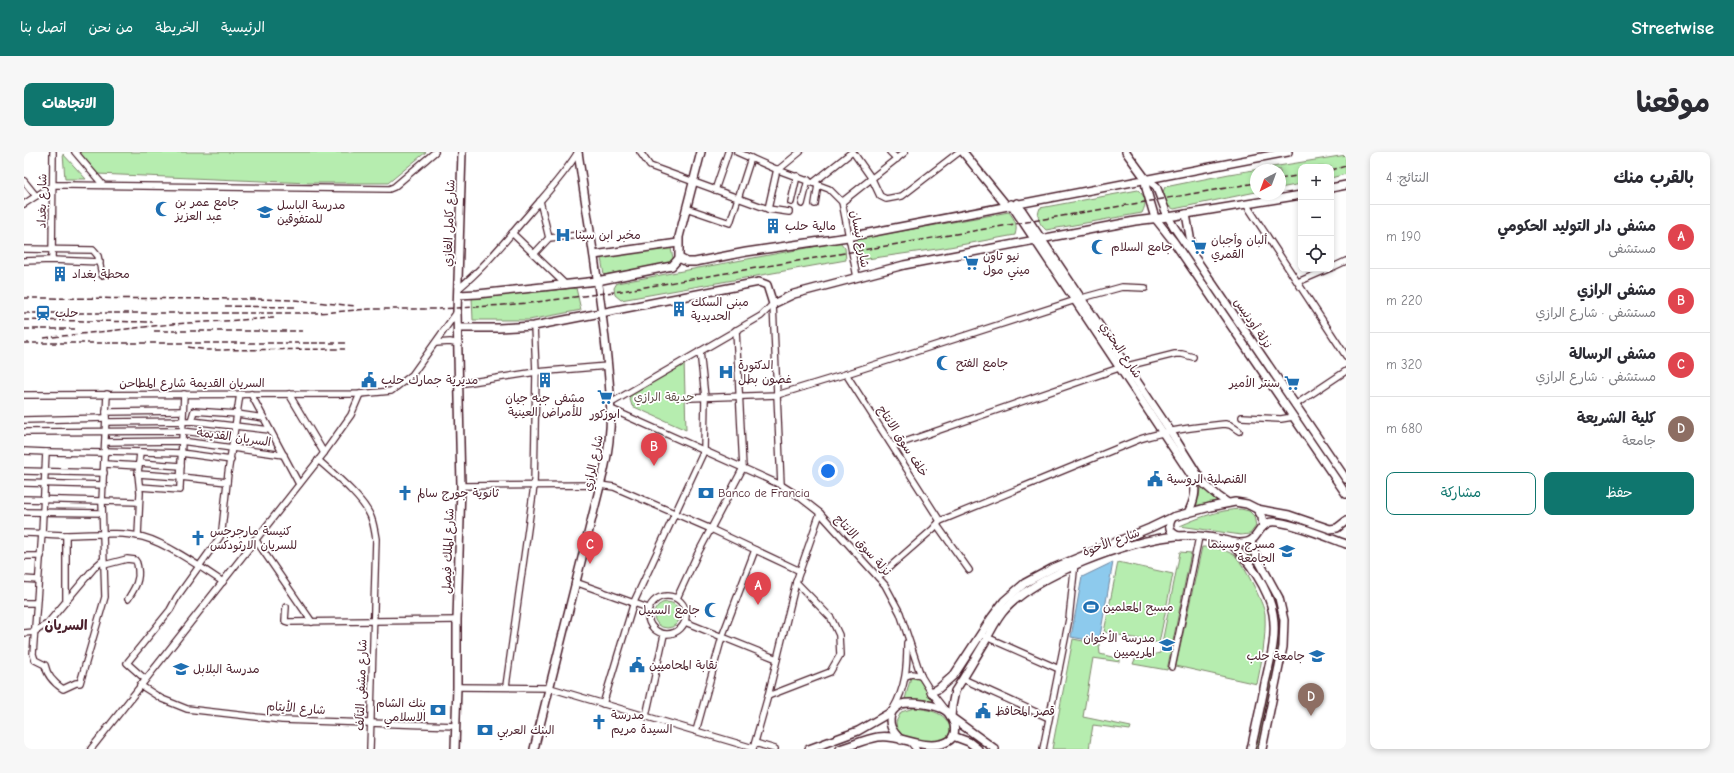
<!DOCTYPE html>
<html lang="ar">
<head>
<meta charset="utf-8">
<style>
  :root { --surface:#fff; --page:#f7f7f7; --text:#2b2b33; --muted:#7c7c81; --line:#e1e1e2; --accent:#0f766e }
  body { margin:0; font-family:"Comic Neue","Playpen Sans Arabic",sans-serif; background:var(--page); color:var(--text); direction:rtl }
  .controls { position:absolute; right:12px; top:12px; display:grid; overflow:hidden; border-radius:8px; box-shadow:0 2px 6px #0003 }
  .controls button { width:36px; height:36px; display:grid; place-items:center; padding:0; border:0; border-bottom:1px solid var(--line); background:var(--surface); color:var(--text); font:20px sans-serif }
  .compass { position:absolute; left:1226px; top:12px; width:36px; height:36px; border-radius:50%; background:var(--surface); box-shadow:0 2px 6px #0003; rotate:221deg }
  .you { position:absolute; left:804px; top:319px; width:14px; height:14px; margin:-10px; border:3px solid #fff; border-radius:50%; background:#1a73e8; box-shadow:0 0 0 6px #1a73e833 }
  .badge { display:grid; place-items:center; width:26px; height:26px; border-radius:50%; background:var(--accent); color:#fff; font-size:13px; font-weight:700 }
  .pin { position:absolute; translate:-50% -33px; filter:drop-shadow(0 1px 2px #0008) }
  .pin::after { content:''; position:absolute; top:21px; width:14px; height:12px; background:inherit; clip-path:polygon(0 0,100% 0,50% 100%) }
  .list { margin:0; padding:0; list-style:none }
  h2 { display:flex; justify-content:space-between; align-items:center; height:52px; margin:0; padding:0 16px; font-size:17px }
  h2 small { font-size:13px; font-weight:400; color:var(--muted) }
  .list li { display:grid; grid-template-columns:26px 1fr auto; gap:12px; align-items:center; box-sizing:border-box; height:64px; padding:0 16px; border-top:1px solid var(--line) }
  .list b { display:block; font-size:15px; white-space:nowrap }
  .list p { margin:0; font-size:13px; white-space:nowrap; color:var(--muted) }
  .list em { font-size:13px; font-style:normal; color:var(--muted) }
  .actions { display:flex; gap:8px; padding:12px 16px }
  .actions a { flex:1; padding:9px 0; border:1px solid var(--accent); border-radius:8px; text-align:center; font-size:14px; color:var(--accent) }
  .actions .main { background:var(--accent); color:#fff }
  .icon { flex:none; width:22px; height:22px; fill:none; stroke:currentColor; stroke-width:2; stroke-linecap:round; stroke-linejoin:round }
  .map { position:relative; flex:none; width:1322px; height:597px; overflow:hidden; direction:ltr; border-radius:8px }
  header { display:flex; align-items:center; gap:24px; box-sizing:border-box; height:56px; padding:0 20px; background:var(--accent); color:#fff }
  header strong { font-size:19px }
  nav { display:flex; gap:22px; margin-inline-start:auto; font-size:14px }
  .intro { display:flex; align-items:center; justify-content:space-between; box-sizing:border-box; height:96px; padding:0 24px }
  h1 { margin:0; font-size:28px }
  .button { padding:10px 18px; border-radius:8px; background:var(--accent); color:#fff; font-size:14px; font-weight:700 }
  main { display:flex; gap:24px; padding:0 24px }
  aside { flex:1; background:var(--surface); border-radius:8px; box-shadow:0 2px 6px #0003 }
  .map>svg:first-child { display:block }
  .green { fill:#b6edaf; stroke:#80866d }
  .water { fill:#8dcaed; stroke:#72869f }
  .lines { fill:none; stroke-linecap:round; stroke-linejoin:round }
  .minor-casing { stroke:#4a1f2b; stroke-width:8 }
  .major-casing { stroke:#4a1f2b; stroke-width:10 }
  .minor { stroke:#fff; stroke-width:5.5 }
  .major { stroke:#fff; stroke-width:7 }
  .rail { stroke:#4a1f2b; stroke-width:1.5; stroke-dasharray:6 3; stroke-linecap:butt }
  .labels { text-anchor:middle; stroke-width:3.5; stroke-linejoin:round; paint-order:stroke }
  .street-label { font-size:12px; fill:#4a1f2b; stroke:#fff }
  .poi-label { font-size:12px; fill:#4a1f2b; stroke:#fff; text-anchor:start }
  .park-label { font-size:12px; fill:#65524c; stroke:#fff }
  .quarter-label { font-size:14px; font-weight:bold; fill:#4a1f2b; stroke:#fff }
</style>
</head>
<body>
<header>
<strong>Streetwise</strong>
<nav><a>الرئيسية</a><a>الخريطة</a><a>من نحن</a><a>اتصل بنا</a></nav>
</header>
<div class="intro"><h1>موقعنا</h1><a class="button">الاتجاهات</a></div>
<main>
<aside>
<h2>بالقرب منك<small>النتائج: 4</small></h2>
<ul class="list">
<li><span class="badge" style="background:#e0444e">A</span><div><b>مشفى دار التوليد الحكومي</b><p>مستشفى</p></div><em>190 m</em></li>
<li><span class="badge" style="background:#e0444e">B</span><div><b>مشفى الرازي</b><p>مستشفى · شارع الرازي</p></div><em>220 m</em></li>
<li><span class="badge" style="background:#e0444e">C</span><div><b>مشفى الرسالة</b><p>مستشفى · شارع الرازي</p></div><em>320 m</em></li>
<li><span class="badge" style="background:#8d6e63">D</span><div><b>كلية الشريعة</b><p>جامعة</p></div><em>680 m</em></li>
</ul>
<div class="actions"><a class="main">حفظ</a><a>مشاركة</a></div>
</aside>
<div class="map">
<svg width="1322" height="597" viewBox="0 0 1322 597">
  <rect width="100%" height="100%" fill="#fff"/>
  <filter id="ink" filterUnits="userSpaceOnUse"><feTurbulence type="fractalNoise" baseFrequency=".025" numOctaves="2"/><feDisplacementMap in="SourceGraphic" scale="8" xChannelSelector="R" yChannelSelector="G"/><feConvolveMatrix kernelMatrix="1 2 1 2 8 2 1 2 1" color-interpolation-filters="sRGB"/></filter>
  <g filter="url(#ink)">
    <g class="green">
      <polygon points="54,0 402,0 364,31 285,31 73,22"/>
      <polygon points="39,2 62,27 41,27"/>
      <polygon points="1322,3 1322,22 1307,26 1307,15 1277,15 1277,32 1256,36 1256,18 1232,18 1232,40 1150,57 1144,54 1139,40 1141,35 1205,22"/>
      <path d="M1114,38C1122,45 1123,51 1118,61L1022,78C1015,72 1012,65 1016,56Z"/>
      <path d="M985,60C991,68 994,73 991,83L920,96L836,108C831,101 830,95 833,87Z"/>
      <polygon points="816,90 821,96 822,108 597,148 591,143 590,136 593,131"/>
      <polygon points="646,92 650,110 580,123 577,106"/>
      <polygon points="552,136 557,158 505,168 449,168 448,146"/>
      <polygon points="660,207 662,278 608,254 605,244"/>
      <polygon points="1177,329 1195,349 1169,354 1175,345"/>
      <path d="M1217,357L1225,359L1230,364L1232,374L1226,382L1217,383L1156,374C1176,365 1195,358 1217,357Z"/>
      <path d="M1178,395C1189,395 1200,397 1210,403C1218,408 1240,452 1241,462C1242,486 1238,508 1233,532L1152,514Z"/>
      <path d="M1224,396C1233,411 1243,426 1250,441C1267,480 1243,555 1235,597H1230L1252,489L1242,436L1220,398Z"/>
      <polygon points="1156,400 1167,401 1143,518 1109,512 1111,507 1136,501"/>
      <polygon points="1094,410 1149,422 1135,491 1080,480"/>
      <circle cx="643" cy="463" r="13"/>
      <polygon points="1049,487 1075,492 1076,502 1096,507 1096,510 1069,506 1059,565 1107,575 1106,578 1069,573 1065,597 1028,597"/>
      <polygon points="887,525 894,526 910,550 881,547"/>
      <path d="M890,556C909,558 929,562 926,585C911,596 885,591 873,578L872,570L877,560Z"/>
    </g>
    <polygon class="water" points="1089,410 1075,490 1047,485 1058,425"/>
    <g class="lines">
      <defs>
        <g id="minor">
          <polyline points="51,0 79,33"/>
          <polyline points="616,0 626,14 744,57 765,60"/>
          <polyline points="713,0 754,18 805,37 818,50 833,125"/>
          <polyline points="829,0 848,27 856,44 862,47 878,44 935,0"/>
          <polyline points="866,0 873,7"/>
          <polyline points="754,18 776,0"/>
          <polyline points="0,29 12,44"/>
          <polyline points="789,31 828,0"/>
          <polyline points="691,38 704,0"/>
          <polyline points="516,49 525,86"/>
          <polyline points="767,50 773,24"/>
          <polyline points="818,50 881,0"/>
          <polyline points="0,52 29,33 41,33 365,37 370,35 411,0"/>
          <polyline points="778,52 784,28"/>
          <polyline points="791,52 794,33"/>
          <polyline points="1222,52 1322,204"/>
          <polyline points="662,56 706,71 727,6"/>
          <polyline points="744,57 753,17"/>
          <polyline points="488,81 542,133"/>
          <polyline points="0,97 69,98 74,104 78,123"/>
          <polyline points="510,102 525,86 567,82"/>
          <polyline points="28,108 29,0"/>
          <polyline points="0,109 28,108 76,110"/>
          <polyline points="1307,116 1322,109"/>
          <polyline points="1274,130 1304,117"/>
          <path d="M434,137C460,116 481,89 504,63C521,43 540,23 554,0"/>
          <polyline points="749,152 757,333"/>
          <polyline points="412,191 426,190 435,192"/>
          <polyline points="822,222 916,369"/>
          <polyline points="435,232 512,220 584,214"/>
          <polyline points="227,242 275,332"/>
          <polyline points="265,242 300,301"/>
          <polyline points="0,243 336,242 367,239 388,223 433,160"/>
          <polyline points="666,246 753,243 822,222 1058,146 1098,135 1121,136"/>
          <polyline points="587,251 737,164 749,152"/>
          <polyline points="1271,253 1322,219"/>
          <polyline points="587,257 757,333 773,343 796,361 861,433 876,461 897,524 907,540 921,558"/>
          <polyline points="82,260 159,259"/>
          <polyline points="1218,265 1257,267 1269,265"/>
          <polyline points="0,268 82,266"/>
          <polyline points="167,269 170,259 213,262 240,266"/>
          <polyline points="82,270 167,269 246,278"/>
          <polyline points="0,280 158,279 209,285"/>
          <polyline points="81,290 157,289 260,303"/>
          <polyline points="869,294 1095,216 1151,202 1158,202 1169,205"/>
          <path d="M0,299L22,300L18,381L9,502L11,508L21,513C23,524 30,531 39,537L52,531H56L81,445L78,350L83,242"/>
          <polyline points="81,299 157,301 207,308"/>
          <polyline points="22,300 81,301"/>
          <path d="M294,308C310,322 342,348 348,368C350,374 351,381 352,387L346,597"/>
          <polyline points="115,311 157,314"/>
          <polyline points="81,312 115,314"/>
          <polyline points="0,319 80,321"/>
          <polyline points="114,322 156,325 203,330"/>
          <polyline points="0,331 80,333"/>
          <polyline points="437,334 576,333 590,335 687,377 776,419"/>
          <polyline points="116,335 156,338"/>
          <polyline points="156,335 160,242"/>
          <polyline points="0,347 115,350"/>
          <polyline points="0,360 78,361"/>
          <polyline points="913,373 945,418"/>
          <path d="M0,381C14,381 29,383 43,383C68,383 94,379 119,385C142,391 178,416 199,430"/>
          <polyline points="42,383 42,449"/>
          <polyline points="114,384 116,341 114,322 116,300"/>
          <polyline points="231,387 288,470"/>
          <polyline points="0,404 17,404"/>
          <path d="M80,413L103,407L111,408C114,411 113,413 114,417C116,429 110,437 104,447"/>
          <path d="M854,425L909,377L916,369L1116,287C1143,278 1173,275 1201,272L1206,273L1215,279"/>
          <polyline points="0,427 14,428"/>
          <polyline points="551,430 624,456"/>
          <circle cx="643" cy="463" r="19"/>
          <polyline points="653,446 673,403 719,316 712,178"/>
          <polyline points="0,451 12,451"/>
          <polyline points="262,455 261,469 264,470 433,468"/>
          <polyline points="661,470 753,507"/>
          <polyline points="0,481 10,480 23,472 70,416 79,408"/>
          <polyline points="960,484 1035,517"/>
          <polyline points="1148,515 1175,385"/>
          <polyline points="882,524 888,522 897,524"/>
          <polyline points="121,527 103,511 146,458 153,445 196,385 198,378 204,321 216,242"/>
          <polyline points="939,527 1025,566"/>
          <polyline points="116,533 138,547 163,557 258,568 432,574"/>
          <polyline points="482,534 510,334 512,220 510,174"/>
          <polyline points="433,535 526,536 729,596"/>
          <polyline points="744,544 806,520 816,503 815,483 807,466 772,430"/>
          <polyline points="579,552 610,450 680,299 681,245 676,199"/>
          <path d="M869,557C882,535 883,515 883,491"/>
          <polyline points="622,564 640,483"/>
          <polyline points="672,579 698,485 731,398"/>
          <polyline points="731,591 751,597"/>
          <polyline points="887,591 892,597"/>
          <polyline points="67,597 300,301 327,263 336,242"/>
          <polyline points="729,597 744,544 772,430 796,361"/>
          <polyline points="1019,597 1045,467 1051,410"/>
        </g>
        <g id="major">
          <polyline points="939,0 982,53"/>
          <polyline points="1102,0 1121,26 1122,36 1131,66 1150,90 1322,342"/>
          <polyline points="1121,26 1132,34 1144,65 1150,75 1322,327"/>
          <polyline points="1307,36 1322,33"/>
          <polyline points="993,51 1147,280 1179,331 1194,344 1204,351"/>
          <path d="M987,52L1169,326C1173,339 1170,349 1164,361"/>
          <polyline points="1162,62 1168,96"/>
          <polyline points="570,103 654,91"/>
          <polyline points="655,106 663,110 671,110 722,100 824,85 1264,0"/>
          <polyline points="434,143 454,142 573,129 648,114 655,106 655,85 677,0"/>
          <polyline points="435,176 475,176 510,174 735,130 743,133 749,152 770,142 880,113 1111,69 1144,65 1277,43"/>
          <polyline points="1233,357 1238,365 1239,374"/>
          <path d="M1149,365C1143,373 1145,381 1155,384"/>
          <polyline points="1227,389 1229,398 1255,446 1260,468 1259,495 1238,597"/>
          <path d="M1205,390C1224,407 1245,437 1249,462C1253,485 1246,509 1241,531C1237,553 1232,575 1227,597"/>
          <polyline points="907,540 914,537 930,523 968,465 980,449 1001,431 1029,416 1126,376 1149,365 1186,355 1211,350 1223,352 1233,357 1265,363 1306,377 1313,376 1322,369"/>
          <polyline points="929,584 945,590 954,597"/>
          <polyline points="431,597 433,535 433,468 437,334 433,160 438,0"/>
          <path d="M510,597L580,318C591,271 586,234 581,187C574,124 563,63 554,0"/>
          <polyline points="785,597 834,579 867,560"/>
          <path d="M816,597C829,593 842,587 854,585C876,582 895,597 917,592C921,591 925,590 928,586C931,582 931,577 930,572C928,567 926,562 922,559C914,553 887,549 877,552C874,554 870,557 868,560C863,572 868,579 877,588"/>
          <path d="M971,597L927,565L928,554L931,539C942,523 951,506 961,490C966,480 971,470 978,461C1008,424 1106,387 1153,384C1166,383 1182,384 1195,387C1202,388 1209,391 1216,391C1235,391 1231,377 1244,371C1255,365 1308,387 1322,392"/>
        </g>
      </defs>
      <use href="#minor" class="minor-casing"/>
      <use href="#major" class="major-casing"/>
      <use href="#minor" class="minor"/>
      <use href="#major" class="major"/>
      <g class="rail">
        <polyline points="1307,18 1322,14"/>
        <polyline points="1256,27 1277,23"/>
        <polyline points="0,146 230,147 270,148 332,154"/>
        <polyline points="201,154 272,155"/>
        <polyline points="0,161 295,161 346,157 414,157 453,155 505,151 597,139 1232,31"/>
        <polyline points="0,168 128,170"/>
        <polyline points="0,177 54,177"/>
        <polyline points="130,179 278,179"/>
        <polyline points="20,186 148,172 250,166"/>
        <polyline points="0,191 322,191"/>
        <polyline points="164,195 183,198 321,197"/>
      </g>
    </g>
  </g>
  <defs>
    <symbol id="mosque-bare" viewBox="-9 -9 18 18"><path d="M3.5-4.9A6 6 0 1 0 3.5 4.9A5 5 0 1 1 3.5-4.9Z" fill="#1f6fb2" stroke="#fff" stroke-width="2.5" paint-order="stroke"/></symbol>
    <symbol id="school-bare" viewBox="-9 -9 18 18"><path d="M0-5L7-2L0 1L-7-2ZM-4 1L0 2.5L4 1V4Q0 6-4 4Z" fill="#1f6fb2" stroke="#fff" stroke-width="2.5" paint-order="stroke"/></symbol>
    <symbol id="building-bare" viewBox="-9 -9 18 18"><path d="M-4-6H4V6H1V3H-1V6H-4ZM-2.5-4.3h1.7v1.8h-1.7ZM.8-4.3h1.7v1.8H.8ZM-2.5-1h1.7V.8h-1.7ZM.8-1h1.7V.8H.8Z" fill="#1f6fb2" stroke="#fff" stroke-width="2.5" paint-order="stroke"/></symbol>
    <symbol id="hospital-bare" viewBox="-9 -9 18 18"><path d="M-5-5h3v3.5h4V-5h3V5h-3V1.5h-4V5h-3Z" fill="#1f6fb2" stroke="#fff" stroke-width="2.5" paint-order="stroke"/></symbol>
    <symbol id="supermarket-bare" viewBox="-9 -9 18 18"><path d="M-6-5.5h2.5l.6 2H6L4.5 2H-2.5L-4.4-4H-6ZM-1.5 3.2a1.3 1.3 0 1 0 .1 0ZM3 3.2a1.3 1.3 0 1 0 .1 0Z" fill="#1f6fb2" stroke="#fff" stroke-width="2.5" paint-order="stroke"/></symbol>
    <symbol id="station-bare" viewBox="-9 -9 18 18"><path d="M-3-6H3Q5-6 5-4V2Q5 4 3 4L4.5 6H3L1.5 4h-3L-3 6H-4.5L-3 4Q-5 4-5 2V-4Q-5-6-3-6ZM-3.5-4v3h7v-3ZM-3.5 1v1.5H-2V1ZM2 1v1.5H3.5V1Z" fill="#1f6fb2" stroke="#fff" stroke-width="2.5" paint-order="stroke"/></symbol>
    <symbol id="civic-bare" viewBox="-9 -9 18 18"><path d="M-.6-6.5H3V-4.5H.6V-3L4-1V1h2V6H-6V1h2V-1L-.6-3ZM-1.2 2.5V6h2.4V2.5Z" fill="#1f6fb2" stroke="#fff" stroke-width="2.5" paint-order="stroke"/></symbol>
    <symbol id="church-bare" viewBox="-9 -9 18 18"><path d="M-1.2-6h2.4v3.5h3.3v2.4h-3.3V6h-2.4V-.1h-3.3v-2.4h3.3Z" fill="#1f6fb2" stroke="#fff" stroke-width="2.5" paint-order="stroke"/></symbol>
    <symbol id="bank-bare" viewBox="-9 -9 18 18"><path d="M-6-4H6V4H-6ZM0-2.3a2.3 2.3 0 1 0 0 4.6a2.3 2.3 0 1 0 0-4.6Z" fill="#1f6fb2" stroke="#fff" stroke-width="2.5" paint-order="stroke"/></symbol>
    <symbol id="university-bare" viewBox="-9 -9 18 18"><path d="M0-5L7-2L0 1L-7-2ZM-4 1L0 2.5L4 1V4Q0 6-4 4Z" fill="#1f6fb2" stroke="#fff" stroke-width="2.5" paint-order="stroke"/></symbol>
    <symbol id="stadium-bare" viewBox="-9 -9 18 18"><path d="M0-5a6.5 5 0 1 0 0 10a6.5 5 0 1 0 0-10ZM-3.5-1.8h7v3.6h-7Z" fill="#1f6fb2" stroke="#fff" stroke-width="2.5" paint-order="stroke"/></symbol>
  </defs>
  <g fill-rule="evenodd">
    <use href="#mosque-bare" x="128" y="46" width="22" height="22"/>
    <use href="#school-bare" x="230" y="49" width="22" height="22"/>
    <use href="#building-bare" x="738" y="63" width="22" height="22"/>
    <use href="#hospital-bare" x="528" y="72" width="22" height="22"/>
    <use href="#mosque-bare" x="1064" y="84" width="22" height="22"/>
    <use href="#supermarket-bare" x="1164" y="84" width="22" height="22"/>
    <use href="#supermarket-bare" x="936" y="100" width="22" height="22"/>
    <use href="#building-bare" x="25" y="111" width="22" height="22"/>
    <use href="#building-bare" x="644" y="146" width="22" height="22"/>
    <use href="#station-bare" x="8" y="150" width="22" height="22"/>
    <use href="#mosque-bare" x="909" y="200" width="22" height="22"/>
    <use href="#hospital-bare" x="691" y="209" width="22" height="22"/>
    <use href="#civic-bare" x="334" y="217" width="22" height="22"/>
    <use href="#building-bare" x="510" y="217" width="22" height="22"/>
    <use href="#supermarket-bare" x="1257" y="220" width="22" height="22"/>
    <use href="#supermarket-bare" x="570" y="234" width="22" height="22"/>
    <use href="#civic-bare" x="1120" y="316" width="22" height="22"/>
    <use href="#church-bare" x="370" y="330" width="22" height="22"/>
    <use href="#bank-bare" x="671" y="330" width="22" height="22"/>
    <use href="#church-bare" x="163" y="375" width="22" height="22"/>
    <use href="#university-bare" x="1252" y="388" width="22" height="22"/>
    <use href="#stadium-bare" x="1056" y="444" width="22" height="22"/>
    <use href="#mosque-bare" x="677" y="447" width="22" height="22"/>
    <use href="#school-bare" x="1132" y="482" width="22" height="22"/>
    <use href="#university-bare" x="1282" y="493" width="22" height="22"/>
    <use href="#civic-bare" x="602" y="502" width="22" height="22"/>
    <use href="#school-bare" x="146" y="506" width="22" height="22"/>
    <use href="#bank-bare" x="403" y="547" width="22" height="22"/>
    <use href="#civic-bare" x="948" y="548" width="22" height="22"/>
    <use href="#church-bare" x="564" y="559" width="22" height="22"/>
    <use href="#bank-bare" x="450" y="567" width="22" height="22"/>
  </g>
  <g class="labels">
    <g class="street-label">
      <text transform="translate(18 49) rotate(-89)" y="4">شارع بغداد</text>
      <text transform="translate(425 71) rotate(-88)" y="4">شارع كامل الغازي</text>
      <text transform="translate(836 87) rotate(79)" y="4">شارع نيسان</text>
      <text transform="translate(1229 171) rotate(56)" y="4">نزلة أودنيس</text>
      <text transform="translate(1097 198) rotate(56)" y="4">شارع البحتري</text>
      <text x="168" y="235">السريان القديمة شارع المطاحن</text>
      <text transform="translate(210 285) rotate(8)" y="4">السريان القديمة</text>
      <text transform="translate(879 289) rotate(57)" y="4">خلف سوق الانتاج</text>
      <text transform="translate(569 311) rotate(-78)" y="4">شارع الرازي</text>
      <text transform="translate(1087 390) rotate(-20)" y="4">شارع الأخوة</text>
      <text transform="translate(839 393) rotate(48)" y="4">نزلة سوق الانتاج</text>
      <text transform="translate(424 399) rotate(-88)" y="4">شارع الملك فيصل</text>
      <text transform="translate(337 533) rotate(-88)" y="4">شارع مشفى التآلف</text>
      <text transform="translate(272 556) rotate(4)" y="4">شارع الأيتام</text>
    </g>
    <g class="poi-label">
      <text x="151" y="54">جامع عمر بن<tspan x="151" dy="14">عبد العزيز</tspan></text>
      <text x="253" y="57">مدرسة الباسل<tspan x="253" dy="14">للمتفوقين</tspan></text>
      <text x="761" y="78">مالية حلب</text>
      <text x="551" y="87">مخبر ابن سينا</text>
      <text x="1187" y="92">ألبان وأجبان<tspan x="1187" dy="14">القمري</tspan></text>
      <text x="1087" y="99">جامع السلام</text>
      <text x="959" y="108">نيو تاون<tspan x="959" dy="14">ميني مول</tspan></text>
      <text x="48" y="126">محطة بغداد</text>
      <text x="667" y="154">مبنى السكك<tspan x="667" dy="14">الحديدية</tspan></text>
      <text x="31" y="165">حلب</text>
      <text x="932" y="215">جامع الفتح</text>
      <text x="714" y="217">الدكتورة<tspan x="714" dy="14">غصون بطل</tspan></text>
      <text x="357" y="232">مديرية جمارك حلب</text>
      <text x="1256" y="235" text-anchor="end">سنتر الأمير</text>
      <text x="521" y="250" text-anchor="middle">مشفى جبه جيان<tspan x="521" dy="14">للأمراض العينية</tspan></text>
      <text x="581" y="266" text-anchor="middle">ابوزكور</text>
      <text x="1143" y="331">القنصلية الروسية</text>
      <text x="393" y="345">ثانوية جورج سالم</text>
      <text x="694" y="345">Banco de Francia</text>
      <text x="186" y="383">كنيسة مارجرجس<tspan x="186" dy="14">للسريان الارثودكس</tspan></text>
      <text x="1251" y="396" text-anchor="end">مسرح وسينما<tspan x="1251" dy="14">الجامعة</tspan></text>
      <text x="1079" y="459">مسبح المعلمين</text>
      <text x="676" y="462" text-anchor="end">جامع السبيل</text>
      <text x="1131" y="490" text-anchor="end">مدرسة الأخوان<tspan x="1131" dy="14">المريميين</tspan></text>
      <text x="1281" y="508" text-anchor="end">جامعة حلب</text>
      <text x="625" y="517">نقابة المحاميين</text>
      <text x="169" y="521">مدرسة البلابل</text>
      <text x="402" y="555" text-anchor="end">بنك الشام<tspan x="402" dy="14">الاسلامي</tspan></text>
      <text x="971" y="563">قصر المحافظ</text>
      <text x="587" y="567">مدرسة<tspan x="587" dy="14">السيدة مريم</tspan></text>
      <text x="473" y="582">البنك العربي</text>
    </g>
    <g class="park-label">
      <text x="640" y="249">حديقة الرازي</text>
    </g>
    <g class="quarter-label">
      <text x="42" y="478">السريان</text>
    </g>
  </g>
</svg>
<div class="controls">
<button>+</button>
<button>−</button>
<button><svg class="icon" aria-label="locate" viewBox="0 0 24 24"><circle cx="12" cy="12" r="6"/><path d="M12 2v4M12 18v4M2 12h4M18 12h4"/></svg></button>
</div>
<svg class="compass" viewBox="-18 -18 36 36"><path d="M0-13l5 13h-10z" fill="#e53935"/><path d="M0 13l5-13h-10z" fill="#7c7c81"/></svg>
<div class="you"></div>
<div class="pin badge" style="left:734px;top:453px;background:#e0444e">A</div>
<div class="pin badge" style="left:630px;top:314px;background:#e0444e">B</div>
<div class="pin badge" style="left:566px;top:412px;background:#e0444e">C</div>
<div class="pin badge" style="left:1287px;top:564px;background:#8d6e63">D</div>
</div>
</main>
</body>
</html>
